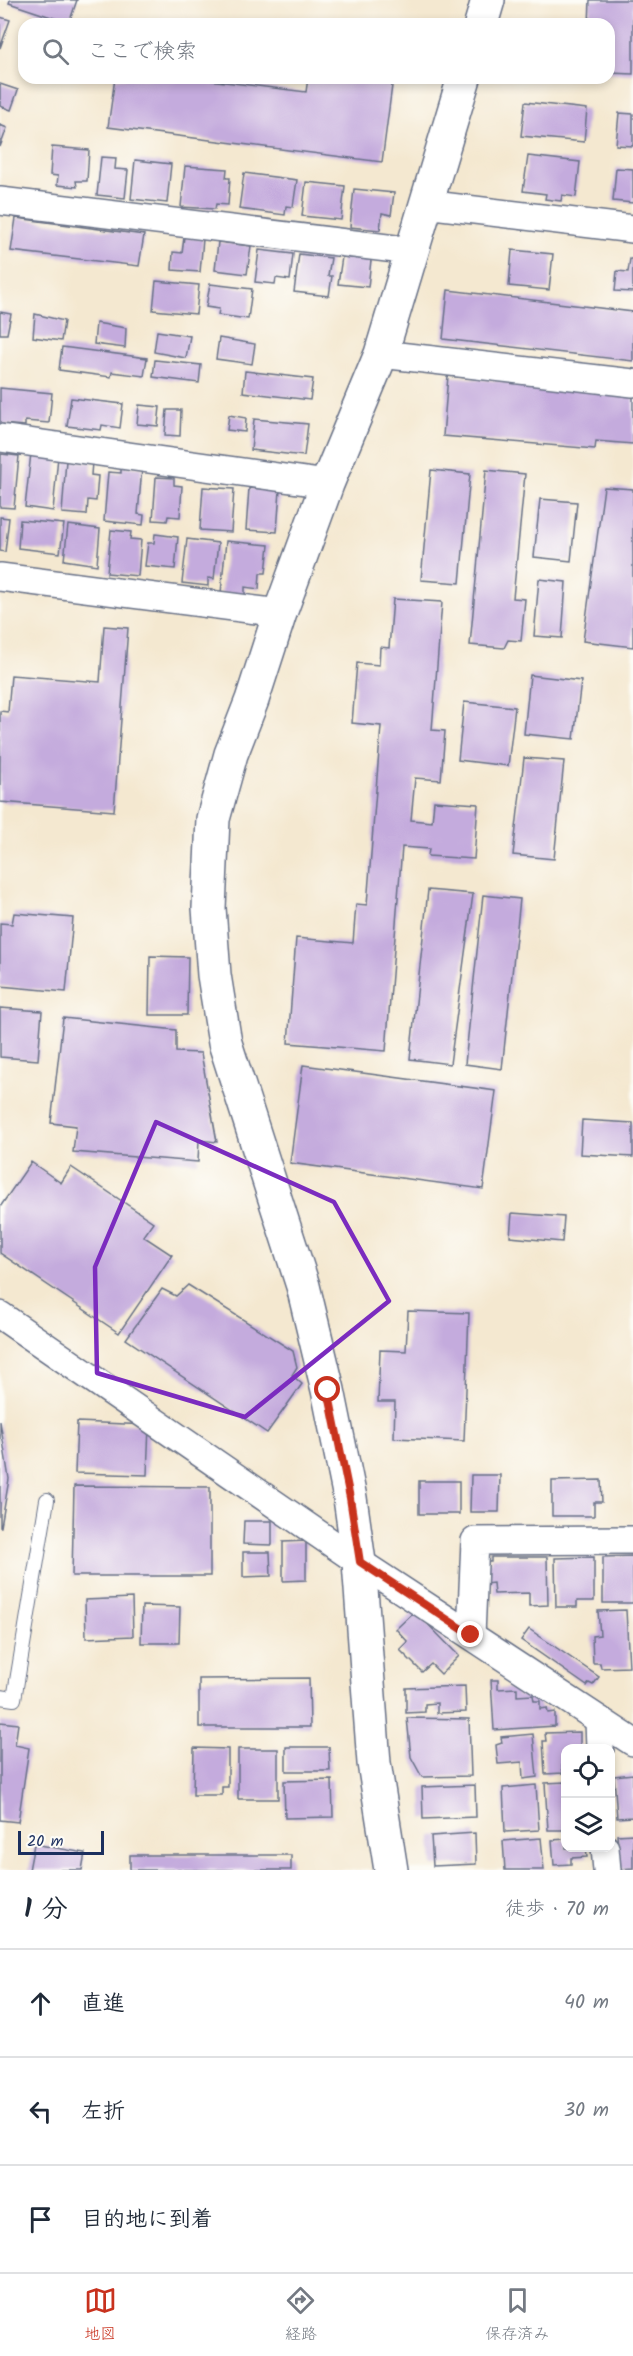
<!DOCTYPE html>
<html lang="ja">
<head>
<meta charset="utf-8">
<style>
  :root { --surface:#fff; --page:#f2f2f3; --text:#1f2937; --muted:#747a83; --line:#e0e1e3; --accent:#c8321e }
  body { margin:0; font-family:Kalam,"Klee One",sans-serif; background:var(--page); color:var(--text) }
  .controls { position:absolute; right:18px; bottom:18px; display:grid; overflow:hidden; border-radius:12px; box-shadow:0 3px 9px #0003 }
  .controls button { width:54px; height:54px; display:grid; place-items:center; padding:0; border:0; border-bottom:2px solid var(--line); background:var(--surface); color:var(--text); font:30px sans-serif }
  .scale { position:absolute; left:18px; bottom:15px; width:86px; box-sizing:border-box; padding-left:6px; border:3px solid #1b2f5e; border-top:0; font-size:16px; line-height:21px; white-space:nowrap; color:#1b2f5e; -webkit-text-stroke:4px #fdfcf7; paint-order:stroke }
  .stop { position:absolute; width:18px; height:18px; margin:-14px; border:4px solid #c8321e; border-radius:50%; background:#fff }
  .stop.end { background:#c8321e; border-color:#fff; box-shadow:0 2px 6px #0008 }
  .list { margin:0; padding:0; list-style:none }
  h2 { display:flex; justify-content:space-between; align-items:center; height:78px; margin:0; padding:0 24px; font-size:26px }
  h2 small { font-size:20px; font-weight:400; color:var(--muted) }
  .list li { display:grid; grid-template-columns:39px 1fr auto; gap:18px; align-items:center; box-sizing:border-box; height:108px; padding:0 24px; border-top:2px solid var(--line) }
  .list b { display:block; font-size:22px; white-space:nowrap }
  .list em { font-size:20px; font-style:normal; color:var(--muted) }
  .icon { flex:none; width:33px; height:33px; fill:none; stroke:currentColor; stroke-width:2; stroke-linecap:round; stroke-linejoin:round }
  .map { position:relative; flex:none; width:633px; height:1870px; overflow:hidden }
  .search { position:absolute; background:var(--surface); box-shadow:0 3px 9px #0003; left:18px; right:18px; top:18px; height:66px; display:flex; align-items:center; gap:15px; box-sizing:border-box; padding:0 21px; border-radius:18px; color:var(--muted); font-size:22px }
  .sheet { height:402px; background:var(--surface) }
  nav { display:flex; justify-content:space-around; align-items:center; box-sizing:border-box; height:84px; border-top:2px solid var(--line); background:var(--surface); font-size:16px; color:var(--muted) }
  nav a { display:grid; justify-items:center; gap:3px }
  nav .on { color:var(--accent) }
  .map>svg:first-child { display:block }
  .building { fill:#c4abdd }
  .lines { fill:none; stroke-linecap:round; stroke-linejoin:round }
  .service-casing { stroke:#677086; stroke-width:16 }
  .minor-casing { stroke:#677086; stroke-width:30 }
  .tertiary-casing { stroke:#677086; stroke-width:36 }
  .service { stroke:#fff; stroke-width:14 }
  .minor { stroke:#fff; stroke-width:27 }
  .tertiary { stroke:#fff; stroke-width:33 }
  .route { stroke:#c8321e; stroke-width:8 }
  .marked { fill:none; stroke:#7b2cbf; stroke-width:4.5; stroke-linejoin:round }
</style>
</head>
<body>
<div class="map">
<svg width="633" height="1870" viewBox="0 0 633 1870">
  <rect width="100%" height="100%" fill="#fdfcf7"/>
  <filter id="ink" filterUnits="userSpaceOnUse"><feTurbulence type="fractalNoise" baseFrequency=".0167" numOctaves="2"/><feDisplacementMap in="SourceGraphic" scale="12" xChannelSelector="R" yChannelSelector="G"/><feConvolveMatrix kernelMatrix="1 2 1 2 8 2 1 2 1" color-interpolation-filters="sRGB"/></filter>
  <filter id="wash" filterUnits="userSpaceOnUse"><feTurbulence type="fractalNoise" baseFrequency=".008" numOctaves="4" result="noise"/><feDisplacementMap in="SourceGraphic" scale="24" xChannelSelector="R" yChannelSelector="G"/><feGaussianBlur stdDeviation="1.35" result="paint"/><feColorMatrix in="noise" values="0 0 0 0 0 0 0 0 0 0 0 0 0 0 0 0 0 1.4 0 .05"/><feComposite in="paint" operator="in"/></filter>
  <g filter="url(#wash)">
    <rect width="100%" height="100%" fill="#f4e8d0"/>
    <g id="blocks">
      <g class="building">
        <polygon points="10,0 77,0 69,23 9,3"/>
        <polygon points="590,0 633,0 633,74 609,73 609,24 589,24"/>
        <polygon points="0,17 10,20 0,48"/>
        <polygon points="115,78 193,78 306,92 308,78 393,78 382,162 108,127"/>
        <polygon points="0,84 18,90 11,110 0,106"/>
        <polygon points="525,102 587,109 584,142 521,136"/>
        <polygon points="619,113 633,114 633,146 616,145"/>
        <polygon points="0,125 7,128 0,147"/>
        <polygon points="52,147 89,150 87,181 76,181 77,187 57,185 58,176 50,175"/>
        <polygon points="528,156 580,162 576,197 562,195 561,201 545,199 546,194 523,191"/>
        <polygon points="101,157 116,158 115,169 128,170 125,198 97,195"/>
        <polygon points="135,160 171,164 167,203 131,199"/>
        <polygon points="185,166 227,169 226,178 230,178 228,205 216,204 215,209 181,207"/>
        <polygon points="616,168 633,169 633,203 613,201"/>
        <polygon points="244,173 297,180 293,207 286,206 285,215 239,209"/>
        <polygon points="306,182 345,186 341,220 302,216"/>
        <polygon points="354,189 394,193 391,215 382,213 380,230 350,227"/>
        <polygon points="16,218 144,235 139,266 11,251"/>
        <polygon points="184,237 203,239 200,272 172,270 173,252 182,253"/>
        <polygon points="218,242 251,246 247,274 215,270"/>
        <polygon points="259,250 293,254 290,280 276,278 275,284 255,282"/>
        <polygon points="512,250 553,254 549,290 509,286"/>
        <polygon points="299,254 331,258 328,276 332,276 329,296 294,292"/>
        <polygon points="342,257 371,260 368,287 338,284"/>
        <polygon points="630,259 633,259 633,292 615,291 617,271 628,272"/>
        <polygon points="156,281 199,285 196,314 153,310"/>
        <polygon points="210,284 252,289 248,319 218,315 219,309 206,307"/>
        <polygon points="448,290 633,312 633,361 443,339"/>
        <polygon points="0,312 11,314 7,334 0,334"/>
        <polygon points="35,314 64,321 61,341 33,337"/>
        <polygon points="96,323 126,328 125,348 94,344"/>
        <polygon points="157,331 190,336 186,358 154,352"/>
        <polygon points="219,338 255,344 252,364 216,359"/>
        <polygon points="62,347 147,358 144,376 112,372 111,377 59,370"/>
        <polygon points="155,360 201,365 199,383 153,377"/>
        <polygon points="245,371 313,379 310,400 243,392"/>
        <polygon points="448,376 633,394 633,444 596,441 595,449 443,436"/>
        <polygon points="0,388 52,393 49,423 25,421 25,426 0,424"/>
        <polygon points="71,398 123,404 120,428 102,425 101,430 67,426"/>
        <polygon points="139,405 160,407 158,426 137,424"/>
        <polygon points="167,410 181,410 180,436 165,435"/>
        <polygon points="229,415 246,418 245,432 227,430"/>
        <polygon points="254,419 308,424 304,456 251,450"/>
        <polygon points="31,453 58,456 53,511 25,507"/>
        <polygon points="1,454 19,456 14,508 0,507"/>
        <polygon points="66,460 92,462 91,475 98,476 96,501 88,500 87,515 62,513"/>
        <polygon points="121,466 142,468 138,514 144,515 143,525 104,521 108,472 121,473"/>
        <polygon points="431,470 470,474 460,583 421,580"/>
        <polygon points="486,470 525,474 513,598 525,599 521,641 508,640 504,648 470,645"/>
        <polygon points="156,477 174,478 174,485 182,486 180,517 168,516 167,521 153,520"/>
        <polygon points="203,487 234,489 231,532 200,530"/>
        <polygon points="604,487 633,489 633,647 583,641"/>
        <polygon points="249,488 280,490 277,532 246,530"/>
        <polygon points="540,499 577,502 571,561 534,557"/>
        <polygon points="0,517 9,518 5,552 0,551"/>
        <polygon points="20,520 64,524 60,553 18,548"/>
        <polygon points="68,525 100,529 97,565 64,560"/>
        <polygon points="111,530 131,532 130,539 141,540 138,576 107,573"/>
        <polygon points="155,534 178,537 175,569 145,566 148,543 154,543"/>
        <polygon points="187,539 218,543 214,579 208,578 208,586 182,583"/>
        <polygon points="226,541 269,545 266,573 260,573 259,589 245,587 245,595 221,593"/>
        <polygon points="539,579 566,582 562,638 534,636"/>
        <polygon points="393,599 442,602 432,730 445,731 441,780 415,778 411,820 432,822 434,801 478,804 474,859 428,856 429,849 402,847 386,1051 288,1043 296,938 353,943 356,904 367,905 381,726 352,723 357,663 379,665 380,647 389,648"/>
        <polygon points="104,626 128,628 114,811 0,802 0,711 8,712 11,675 100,682"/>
        <polygon points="530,675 581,681 574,739 524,734"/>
        <polygon points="464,702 515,707 508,766 458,760"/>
        <polygon points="524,758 564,761 554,859 513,855"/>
        <polygon points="428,890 473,894 450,1064 410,1059"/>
        <polygon points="483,895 520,899 502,1069 465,1064"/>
        <polygon points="14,913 73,918 66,992 0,986 0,923 12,924"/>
        <polygon points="150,956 188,957 187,1015 149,1015"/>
        <polygon points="0,1008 42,1011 38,1060 0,1057"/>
        <polygon points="63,1018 176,1030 176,1052 201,1053 217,1142 199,1140 198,1162 73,1152 76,1126 51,1123"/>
        <polygon points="303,1065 496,1091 483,1189 290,1163"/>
        <polygon points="582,1120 633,1123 633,1157 580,1154"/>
        <polygon points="31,1162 61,1183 71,1167 153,1222 143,1236 172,1255 119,1333 0,1253 0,1207"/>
        <polygon points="512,1213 564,1217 562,1242 510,1237"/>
        <polygon points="188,1285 293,1351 297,1367 292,1375 302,1384 267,1433 126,1339 162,1289 176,1296"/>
        <polygon points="408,1311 469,1313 464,1441 394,1438 395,1402 378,1402 380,1350 406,1351"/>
        <polygon points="0,1421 9,1479 1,1527 0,1527"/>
        <polygon points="77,1422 149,1425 147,1475 75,1473"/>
        <polygon points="471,1475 500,1475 499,1512 470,1512"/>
        <polygon points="601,1480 602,1502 594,1502 594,1516 552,1516 552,1481"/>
        <rect x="419" y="1481" width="40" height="33"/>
        <polygon points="74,1486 210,1487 210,1576 72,1576"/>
        <polygon points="244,1521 272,1521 272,1545 243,1544"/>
        <polygon points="306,1541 306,1580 283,1581 283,1542"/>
        <polygon points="243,1552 270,1552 271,1576 243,1577"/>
        <polygon points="633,1556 633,1603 603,1603 603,1557"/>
        <polygon points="491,1557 547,1557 548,1605 529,1606 529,1593 494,1594 493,1583 485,1584 484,1562 491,1562"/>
        <polygon points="594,1557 594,1601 577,1601 577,1607 556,1607 555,1558"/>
        <polygon points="132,1598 133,1636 86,1638 85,1600"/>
        <polygon points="142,1606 180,1607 179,1643 141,1643"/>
        <polygon points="626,1610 629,1667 601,1668 600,1663 593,1663 592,1636 600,1635 598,1611"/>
        <polygon points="415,1611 459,1656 441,1674 431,1664 422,1672 400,1650 408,1642 396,1629"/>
        <polygon points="529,1629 599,1677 593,1685 589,1683 587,1686 521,1640"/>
        <polygon points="309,1678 310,1727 199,1727 199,1679"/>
        <polygon points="491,1680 498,1680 498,1689 517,1688 517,1696 533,1695 534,1701 540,1701 540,1709 547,1708 548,1713 555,1712 555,1726 494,1730"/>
        <polygon points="465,1686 466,1712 437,1713 437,1703 425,1704 425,1712 406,1713 406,1688"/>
        <polygon points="407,1718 469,1719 471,1776 422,1777 411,1757"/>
        <polygon points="0,1722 18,1724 15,1745 29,1748 18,1822 0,1820"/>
        <polygon points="580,1732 580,1748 566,1748 566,1766 562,1766 563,1773 545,1774 543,1741 546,1741 545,1733"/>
        <polygon points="533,1734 537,1777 523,1779 522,1762 498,1764 496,1745 502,1743 501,1737"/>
        <polygon points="286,1747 329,1747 330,1771 286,1771"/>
        <polygon points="194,1748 228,1749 228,1787 222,1787 222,1795 193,1795"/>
        <rect x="238" y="1749" width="40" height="50"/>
        <polygon points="633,1774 633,1817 617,1818 614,1776"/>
        <polygon points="332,1780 333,1817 285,1818 284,1781"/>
        <polygon points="566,1782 566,1830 548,1830 545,1783"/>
        <polygon points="475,1785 476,1817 423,1819 422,1787"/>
        <polygon points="536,1785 539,1830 505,1832 503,1788"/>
        <polygon points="475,1833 476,1864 433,1866 431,1836"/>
        <polygon points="633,1834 633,1868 620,1869 617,1835"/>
        <polygon points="541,1838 544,1870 505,1870 503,1841"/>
        <polygon points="566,1839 566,1848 586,1848 587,1857 571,1858 571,1864 554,1865 552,1840"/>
        <polygon points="34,1844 85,1853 82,1870 29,1870"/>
        <rect x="130" y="1855" width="161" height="15"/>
      </g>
    </g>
  </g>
  <g filter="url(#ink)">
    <use href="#blocks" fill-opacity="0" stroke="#677086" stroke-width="1.5"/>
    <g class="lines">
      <defs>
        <polyline id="service" points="0,1697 14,1699 47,1500"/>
        <g id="minor">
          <polyline points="0,201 412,251"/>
          <polyline points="425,204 633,229"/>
          <polyline points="381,354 633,383"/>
          <polyline points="0,438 327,484"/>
          <polyline points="0,577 280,613"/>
          <polyline points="0,1315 359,1562 633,1742"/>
          <polyline points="471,1635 475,1541 633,1540"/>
          <polyline points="599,1720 600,1748"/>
          <polyline points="605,1848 607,1870"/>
        </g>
        <g id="tertiary">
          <polyline points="481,24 488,0"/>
          <polyline points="391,1870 374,1763 359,1562 350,1498 328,1390 303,1286 225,1043 214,975 209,908 213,819 231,754 252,700 280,613 327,484 381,354 464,78"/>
        </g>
      </defs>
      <use href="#service" class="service-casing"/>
      <use href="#minor" class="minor-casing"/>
      <use href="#tertiary" class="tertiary-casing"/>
      <use href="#service" class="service"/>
      <use href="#minor" class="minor"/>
      <use href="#tertiary" class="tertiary"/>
    </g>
  </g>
  <g class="lines" filter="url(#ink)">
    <polyline class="route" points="328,1390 350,1498 360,1562 471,1635"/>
  </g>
  <path class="marked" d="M156,1122L334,1202L389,1301L245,1417L97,1373L95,1267Z"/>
</svg>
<div class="controls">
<button><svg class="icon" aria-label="locate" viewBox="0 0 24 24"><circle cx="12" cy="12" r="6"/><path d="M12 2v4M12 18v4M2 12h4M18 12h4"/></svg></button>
<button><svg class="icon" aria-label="layers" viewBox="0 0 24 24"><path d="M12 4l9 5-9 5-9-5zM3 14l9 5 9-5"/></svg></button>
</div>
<div class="scale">20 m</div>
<div class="stop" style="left:328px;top:1390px"></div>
<div class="stop end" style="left:471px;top:1635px"></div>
<div class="search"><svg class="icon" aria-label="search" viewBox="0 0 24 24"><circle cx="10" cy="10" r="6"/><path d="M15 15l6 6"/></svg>ここで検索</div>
</div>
<section class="sheet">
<h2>1 分<small>徒歩 · 70 m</small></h2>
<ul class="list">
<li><svg class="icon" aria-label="ahead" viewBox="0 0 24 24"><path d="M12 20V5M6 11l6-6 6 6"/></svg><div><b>直進</b></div><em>40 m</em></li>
<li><svg class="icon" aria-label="left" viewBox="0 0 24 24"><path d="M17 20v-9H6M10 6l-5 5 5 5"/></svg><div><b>左折</b></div><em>30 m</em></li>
<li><svg class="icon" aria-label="arrive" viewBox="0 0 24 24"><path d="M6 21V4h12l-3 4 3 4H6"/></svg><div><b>目的地に到着</b></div></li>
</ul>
</section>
<nav>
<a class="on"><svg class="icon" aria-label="map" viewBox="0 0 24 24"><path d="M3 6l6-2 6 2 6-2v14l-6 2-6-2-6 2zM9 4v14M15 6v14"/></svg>地図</a>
<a><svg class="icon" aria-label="directions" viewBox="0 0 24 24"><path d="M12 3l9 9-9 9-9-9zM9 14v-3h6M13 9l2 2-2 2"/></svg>経路</a>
<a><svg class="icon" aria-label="saved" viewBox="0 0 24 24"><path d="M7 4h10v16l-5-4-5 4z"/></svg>保存済み</a>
</nav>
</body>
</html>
